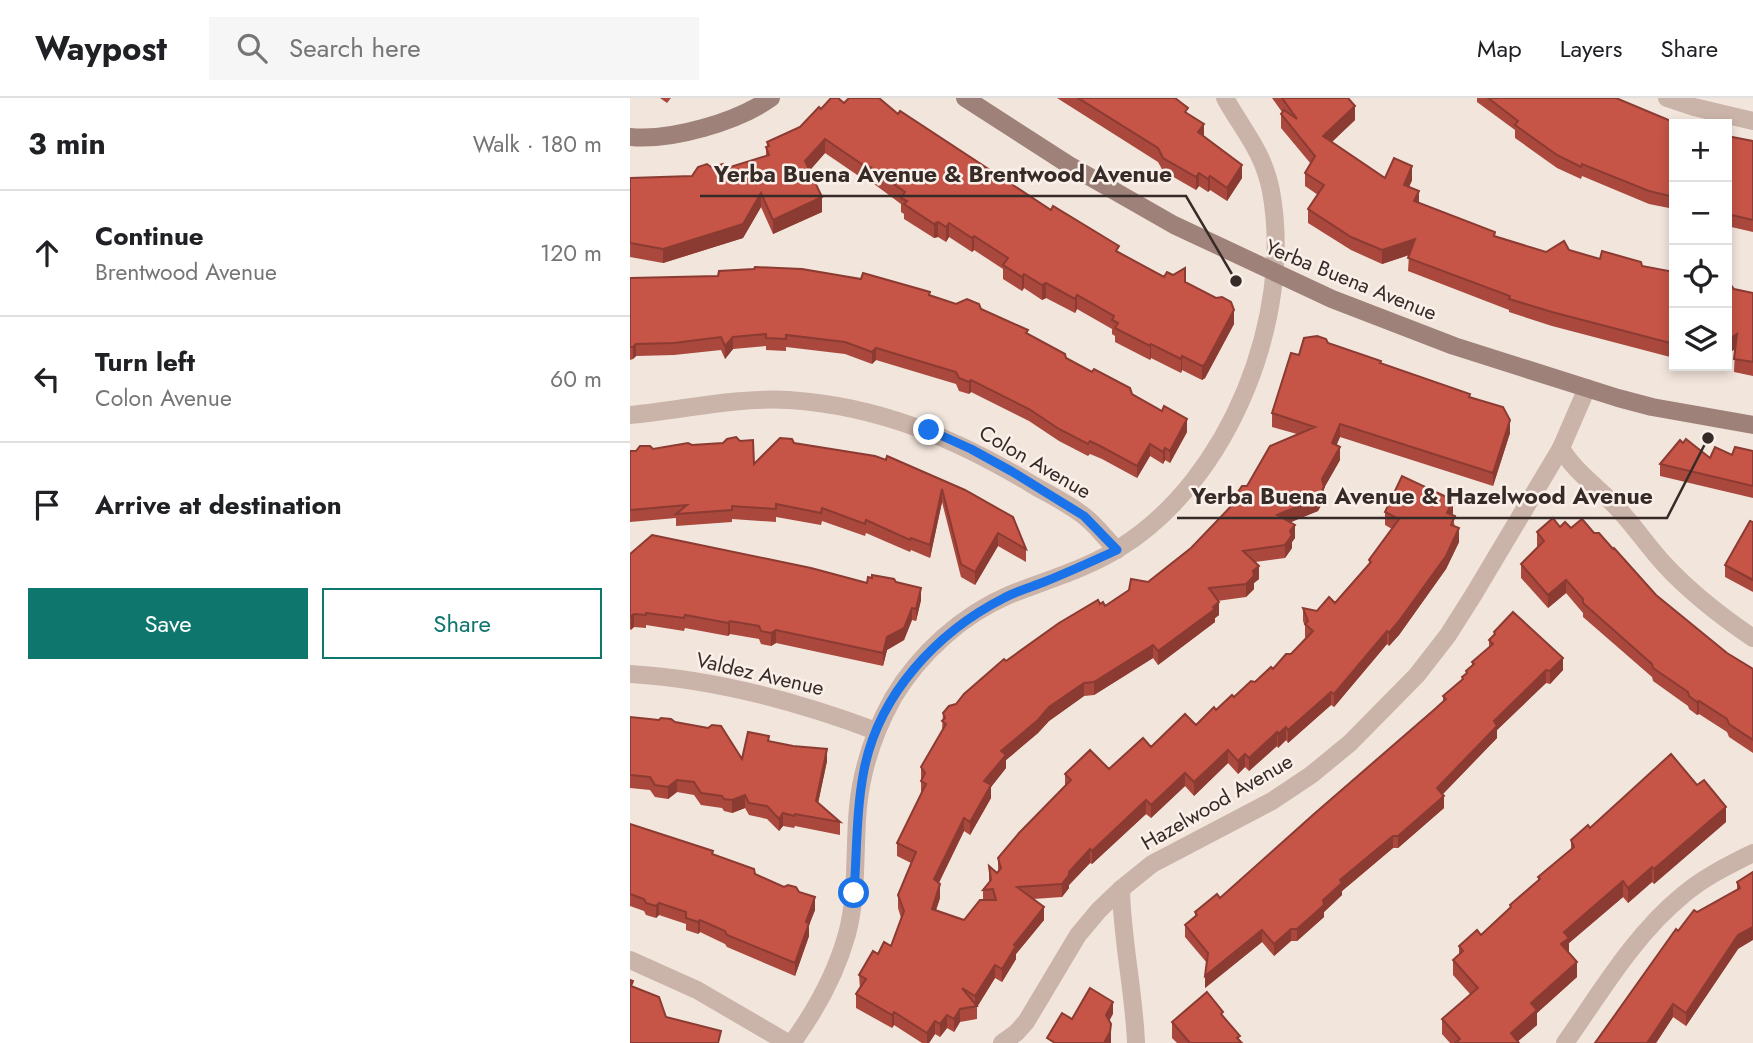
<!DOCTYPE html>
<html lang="en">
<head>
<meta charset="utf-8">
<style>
  :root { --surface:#fff; --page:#f6f6f6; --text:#202124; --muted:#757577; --line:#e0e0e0; --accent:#0f766e }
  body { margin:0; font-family:Jost,sans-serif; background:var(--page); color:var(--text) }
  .controls { position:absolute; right:21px; top:21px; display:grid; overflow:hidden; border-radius:0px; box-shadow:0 4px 10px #0003 }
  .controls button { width:63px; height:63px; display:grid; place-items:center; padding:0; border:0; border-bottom:2px solid var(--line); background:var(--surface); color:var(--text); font:35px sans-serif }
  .stop { position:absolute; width:21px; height:21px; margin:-16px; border:5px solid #1a73e8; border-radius:50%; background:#fff }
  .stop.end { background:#1a73e8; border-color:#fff; box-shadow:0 2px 7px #0008 }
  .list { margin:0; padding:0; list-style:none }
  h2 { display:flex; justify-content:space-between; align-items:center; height:91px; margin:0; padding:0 28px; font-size:30px }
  h2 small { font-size:23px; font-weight:400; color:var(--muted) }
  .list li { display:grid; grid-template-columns:46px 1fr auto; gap:21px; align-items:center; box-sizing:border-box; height:126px; padding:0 28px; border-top:2px solid var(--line) }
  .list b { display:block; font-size:26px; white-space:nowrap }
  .list p { margin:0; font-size:23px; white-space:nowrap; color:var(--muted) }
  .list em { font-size:23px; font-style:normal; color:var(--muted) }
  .actions { display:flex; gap:14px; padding:21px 28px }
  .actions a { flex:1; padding:16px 0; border:2px solid var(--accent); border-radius:0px; text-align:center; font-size:24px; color:var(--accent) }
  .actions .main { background:var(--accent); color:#fff }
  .icon { flex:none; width:38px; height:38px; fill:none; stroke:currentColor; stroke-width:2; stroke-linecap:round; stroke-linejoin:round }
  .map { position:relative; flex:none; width:1123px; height:945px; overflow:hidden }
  header { display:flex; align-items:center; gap:42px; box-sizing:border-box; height:98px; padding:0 35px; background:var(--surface); border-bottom:2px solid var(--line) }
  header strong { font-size:33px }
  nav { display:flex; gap:38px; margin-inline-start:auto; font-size:24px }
  .search { width:490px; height:63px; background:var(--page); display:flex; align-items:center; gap:18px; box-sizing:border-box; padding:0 24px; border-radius:0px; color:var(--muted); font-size:26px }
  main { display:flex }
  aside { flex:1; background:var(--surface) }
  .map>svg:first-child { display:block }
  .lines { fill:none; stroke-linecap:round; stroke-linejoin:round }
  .street { stroke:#cab3a8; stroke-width:18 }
  .secondary { stroke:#9e8279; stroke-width:18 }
  .wall { fill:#aa483d }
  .shaded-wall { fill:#8b3b32 }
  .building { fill:#c65447; stroke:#8b3b32; stroke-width:2 }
  .route { stroke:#1a73e8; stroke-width:9 }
  .labels { text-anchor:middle; stroke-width:5; stroke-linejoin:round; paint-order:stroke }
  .street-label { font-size:21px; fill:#372b28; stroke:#faf0e9 }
  .leader { fill:none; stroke:#372b28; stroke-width:2.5 }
  .callout-dot { fill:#372b28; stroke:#faf0e9; stroke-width:2.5 }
  .callout-label { font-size:23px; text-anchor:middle; font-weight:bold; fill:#372b28; stroke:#faf0e9; stroke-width:5; stroke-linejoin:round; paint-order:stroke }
</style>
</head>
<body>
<header>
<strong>Waypost</strong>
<div class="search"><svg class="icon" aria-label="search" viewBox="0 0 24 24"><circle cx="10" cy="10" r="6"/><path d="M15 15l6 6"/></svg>Search here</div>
<nav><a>Map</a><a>Layers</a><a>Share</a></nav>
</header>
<main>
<aside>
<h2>3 min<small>Walk · 180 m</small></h2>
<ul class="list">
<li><svg class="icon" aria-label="ahead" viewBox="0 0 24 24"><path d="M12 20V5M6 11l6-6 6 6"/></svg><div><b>Continue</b><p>Brentwood Avenue</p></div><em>120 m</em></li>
<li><svg class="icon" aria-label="left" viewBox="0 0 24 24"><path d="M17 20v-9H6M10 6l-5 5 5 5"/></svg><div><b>Turn left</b><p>Colon Avenue</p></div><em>60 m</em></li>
<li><svg class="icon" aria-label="arrive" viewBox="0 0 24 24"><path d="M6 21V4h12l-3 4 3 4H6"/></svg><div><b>Arrive at destination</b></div></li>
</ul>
<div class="actions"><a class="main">Save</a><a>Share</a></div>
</aside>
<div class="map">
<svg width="1123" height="945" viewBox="0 0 1123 945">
  <rect width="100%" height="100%" fill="#f2e5dc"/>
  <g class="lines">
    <g class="street">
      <polyline points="1037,0 1064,9 1123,23"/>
      <path d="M0,317C53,312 105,299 159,302C250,308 327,341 403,387C420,397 439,406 454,418C466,427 476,441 487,452"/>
      <path d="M931,350C945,375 971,391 990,413C1006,430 1019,450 1035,467C1061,495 1092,519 1123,540"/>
      <path d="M0,576C85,581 166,603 246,633"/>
      <path d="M491,791C492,843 504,893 506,945"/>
      <polyline points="0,862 67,892 158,945"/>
      <path d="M162,945C186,912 206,876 217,836C228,795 224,751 228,709C232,670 244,634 263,600C289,556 332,517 379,497C416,482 457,471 491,449C600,381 664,218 641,93C633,53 614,34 595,0"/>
      <polyline points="372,945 386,935 396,924 448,837 469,812 491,791 522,766 642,703 681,677 720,645 787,577 818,537 844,496 931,350 957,290"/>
      <path d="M935,945C971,894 1004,837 1053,797C1074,779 1099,767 1123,755"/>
    </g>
    <g class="secondary">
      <polyline points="335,0 439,67 544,127 702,201 824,248 988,300 1022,309 1123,327"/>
      <path d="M0,39C41,43 107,24 141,0"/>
    </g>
  </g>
  <g class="wall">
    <polygon points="30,0 41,0 37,5"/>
    <polygon points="427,0 546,0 558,16 574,38 612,80 597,103 580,92 578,94 569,88 566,92 533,73 528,64"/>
    <polygon points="642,0 718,0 725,22 702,44 755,80 782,82 779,89 789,105 865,138 916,154 939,152 970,161 1044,174 1044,260 922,228 879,214 879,212 778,173 779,157 752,166 721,152 678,125 678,111 688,97 675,88 675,75 681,66 651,30 651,16 652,14"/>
    <polygon points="847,0 986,0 1044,26 1044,111 1019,106 952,78 951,81 927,70 885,40 885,32 847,4"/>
    <polygon points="214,5 268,16 489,154 534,179 555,184 604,226 575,280 572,282 552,272 551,275 521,260 520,262 485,244 485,238 482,236 482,231 447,211 445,215 416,200 412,202 394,190 392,193 373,181 373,171 344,152 342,154 319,139 316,144 308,139 304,140 274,121 274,116 271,114 271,106 240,83 239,85 195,55 179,73 192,114 143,136 131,109 113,140 33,165 0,159 0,80 62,78 81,69 94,71 136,58 136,49 137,48 137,44 170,29 191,11"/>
    <polygon points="1097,38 1123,43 1123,134 1097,128"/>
    <polygon points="0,180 300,198 326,206 351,211 398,236 436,260 502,296 557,334 540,365 535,362 533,366 520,358 507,380 472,361 460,356 458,358 429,343 399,323 341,294 339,296 329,293 326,286 246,262 242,266 215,256 156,249 156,253 136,252 136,248 103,251 95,261 91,252 44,257 6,258 3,261 0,262"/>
    <polygon points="1104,191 1123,195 1123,278 1104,274 1105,251 1097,256"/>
    <polygon points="698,245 840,299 880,335 863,388 710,339 706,347 710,362 694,390 694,402 688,413 660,424 665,440 662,444 662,450 655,460 625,464 629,481 624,485 624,491 616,499 587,503 589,517 585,520 585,524 528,567 523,560 464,597 454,598 419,623 408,635 376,662 376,670 361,689 361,700 340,737 334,733 309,785 310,800 306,812 334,822 353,802 353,792 359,785 359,768 367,775 368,773 368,760 435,688 435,676 479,671 521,649 566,627 661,556 676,540 675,539 675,528 673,523 673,510 687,513 705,505 739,466 739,462 762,431 755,427 755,414 823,415 822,417 829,444 816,471 769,537 759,548 757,546 704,609 701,607 658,645 656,642 648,650 647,648 619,673 615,669 608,676 598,665 564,698 555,688 521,720 516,716 462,766 460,765 439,787 439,790 432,799 403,801 414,822 386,856 386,861 372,884 365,880 347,909 347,921 330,924 324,934 317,930 310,939 305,936 299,945 292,945 264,927 262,930 226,910 226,896 230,891 229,877 248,856 261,848 271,820 268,810 268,797 281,765 267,758 267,745 291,696 291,669 312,632 313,615 326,606 376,563 470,506 475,508 518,484 561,450 605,403 605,398 617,388 667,336 642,329 642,315 669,257"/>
    <polygon points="164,345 335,392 396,451 396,464 368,448 345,487 331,479 312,404 300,460 281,452 280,454 236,435 235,438 192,423 191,427 146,419 146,424 102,421 102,424 46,428 46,420 0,424 0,353 62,347 124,366"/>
    <polygon points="1123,353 1123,400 1030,378 1030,366 1080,360"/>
    <polygon points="1123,424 1123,494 1095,479 1095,467"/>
    <polygon points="930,429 964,435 1026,497 1097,555 1123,571 1123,655 1099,639 1097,634 1069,616 1067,617 1059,611 1058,608 1023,583 1022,579 953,519 953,515 936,495 918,510 891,480 891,466 908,449 907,448 907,434"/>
    <polygon points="0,456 237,485 266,484 291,502 286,523 282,522 274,542 257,552 253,568 146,545 141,548 131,546 129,541 100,536 98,538 55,530 54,533 16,527 16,530 4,529 0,532"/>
    <polygon points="864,534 933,572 920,586 916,585 867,632 867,640 813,696 814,710 768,750 763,750 712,793 712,797 694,814 694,819 667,843 661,843 644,858 632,844 575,890 577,865 555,839 555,827 565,819 565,814 590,800 805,611 813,603 813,598 832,582 832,579 836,576 836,573 842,568 842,564 859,549 859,542 864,537"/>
    <polygon points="0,619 45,624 112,661 139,643 197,663 188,705 210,724 210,737 165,728 164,730 153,728 149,733 137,721 119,717 115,710 102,715 94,713 92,710 71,707 64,697 47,694 38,701 25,699 20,692 0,690"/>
    <polygon points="1096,724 1024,786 1022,784 998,805 993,799 939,845 939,855 947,879 907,915 907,927 888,943 889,945 820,945 812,936 812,921 840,896 823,877 823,862 829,857 829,848 851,837 880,811 880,807 908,783 908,779 941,752 941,742 960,730"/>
    <polygon points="0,726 83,756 154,789 169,794 185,812 179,827 179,838 165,878 97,849 95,846 70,834 68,836 56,832 56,826 29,817 26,820 16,817 14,813 0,808"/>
    <polygon points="1123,774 1108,851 1056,928 1043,919 1026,945 965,945 1048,833 1067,814 1107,792 1107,784"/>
    <polygon points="593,918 612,945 547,945 542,940 542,924"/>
  </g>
  <g class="shaded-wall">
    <polygon points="725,8 725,22 693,52 693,38"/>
    <polygon points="574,26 574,39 568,34"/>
    <polygon points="195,41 195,55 175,78 175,63"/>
    <polygon points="612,67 612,80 597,103 597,90"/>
    <polygon points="782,68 782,82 774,101 774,87"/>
    <polygon points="240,69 240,83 239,85 239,71"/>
    <polygon points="569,75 569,88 566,92 566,79"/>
    <polygon points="580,78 580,92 578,94 578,81"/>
    <polygon points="789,93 789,107 784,103"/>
    <polygon points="131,95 131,109 113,140 33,165 33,151"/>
    <polygon points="192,99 192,114 143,136 143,122"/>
    <polygon points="308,124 308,139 304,140 304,126"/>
    <polygon points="319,125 319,139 316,144 316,129"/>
    <polygon points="344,138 344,152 342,154 342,140"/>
    <polygon points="785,141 785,155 752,166 752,152"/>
    <polygon points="394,176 394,190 392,193 392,179"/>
    <polygon points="416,185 416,200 412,202 412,187"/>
    <polygon points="447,197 447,211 445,215 445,201"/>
    <polygon points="604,212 604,226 575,280 572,282 572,268"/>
    <polygon points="1107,236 1107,250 1097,256 1097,242"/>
    <polygon points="103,239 103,251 95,261 95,248"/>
    <polygon points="6,246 6,258 3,261 3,249"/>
    <polygon points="521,246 521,260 520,262 520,248"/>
    <polygon points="246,250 246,262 242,266 242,254"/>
    <polygon points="552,258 552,272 551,275 551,261"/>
    <polygon points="341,282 341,294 339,296 339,284"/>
    <polygon points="557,321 557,334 540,365 540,353"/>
    <polygon points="880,322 880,335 863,388 863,375"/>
    <polygon points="710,326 710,339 702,358 702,345"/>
    <polygon points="520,346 520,358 507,380 507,368"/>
    <polygon points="710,349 710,362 694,390 694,402 688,413 647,430 647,417 692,381"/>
    <polygon points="535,350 535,362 533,366 533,354"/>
    <polygon points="312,391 312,404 300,460 300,447"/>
    <polygon points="823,402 823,415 817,428 817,415"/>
    <polygon points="665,427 665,440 662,444 662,450 655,460 655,447 660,433"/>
    <polygon points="829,430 829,444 816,471 769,537 759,548 759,535"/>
    <polygon points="368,435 368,448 345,487 345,474"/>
    <polygon points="629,468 629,481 624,485 624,491 616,499 616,486 623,473"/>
    <polygon points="936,482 936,495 918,510 918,497"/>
    <polygon points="291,490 291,502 286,523 286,511"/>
    <polygon points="589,504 589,517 585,520 585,524 528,567 528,553"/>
    <polygon points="282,510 282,522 274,542 257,552 253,568 253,555 257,539"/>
    <polygon points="4,516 4,529 1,532 1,519"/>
    <polygon points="100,523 100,536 98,538 98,525"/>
    <polygon points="146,532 146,545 141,548 141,535"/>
    <polygon points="757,533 757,546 704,609 704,596"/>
    <polygon points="523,547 523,560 464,597 464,584"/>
    <polygon points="933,560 933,572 920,586 920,573"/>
    <polygon points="916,572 916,585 867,632 867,640 807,702 807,690 864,623"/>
    <polygon points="454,585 454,598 419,623 408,635 376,662 376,670 361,689 361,700 340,737 340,724 354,683 371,653 419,609"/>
    <polygon points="701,594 701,607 658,645 658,632"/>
    <polygon points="1069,603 1069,616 1067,617 1067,604"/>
    <polygon points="656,629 656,642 648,650 648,636"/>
    <polygon points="647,634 647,648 619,673 619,660"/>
    <polygon points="197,651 197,663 186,715 186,703"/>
    <polygon points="598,652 598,665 564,698 564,684"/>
    <polygon points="615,656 615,669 608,676 608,663"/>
    <polygon points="555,675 555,688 521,720 521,707"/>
    <polygon points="47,682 47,694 38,701 38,689"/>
    <polygon points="115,697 115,710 102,715 102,702"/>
    <polygon points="814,698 814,710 768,750 768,738"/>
    <polygon points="516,702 516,716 462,766 462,753"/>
    <polygon points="1096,709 1096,724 1024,786 1024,771"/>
    <polygon points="153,715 153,728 149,733 149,721"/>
    <polygon points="334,720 334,733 304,794 304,781"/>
    <polygon points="763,738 763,750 712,793 712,797 694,814 694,819 667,843 667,831 710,782"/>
    <polygon points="460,751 460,765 439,787 439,790 432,799 432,786 439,774"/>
    <polygon points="1022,769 1022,784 998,805 998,790"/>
    <polygon points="993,783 993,799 939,845 939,855 931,846 934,834"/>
    <polygon points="310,786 310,800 302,824 302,811"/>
    <polygon points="185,799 185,812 179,827 179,838 165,878 165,865 176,824"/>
    <polygon points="29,805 29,817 26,820 26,808"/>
    <polygon points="414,809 414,822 386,856 386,861 372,884 372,871 384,847"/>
    <polygon points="70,822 70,834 68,836 68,824"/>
    <polygon points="1123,829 1123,842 1108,851 1056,928 1056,915 1108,837"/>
    <polygon points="661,831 661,843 644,858 644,846"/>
    <polygon points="632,832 632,844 575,890 575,878"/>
    <polygon points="947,864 947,879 907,915 907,927 886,945 881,935 901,905"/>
    <polygon points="365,867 365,880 347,909 345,908 345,898"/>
    <polygon points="483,904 483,916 476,929 476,917"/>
    <polygon points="1043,906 1043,919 1026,945 1017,945"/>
    <polygon points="330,911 330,924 324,934 324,921"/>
    <polygon points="264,914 264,927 262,930 262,917"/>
    <polygon points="317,917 317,930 310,939 310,926"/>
    <polygon points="305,923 305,936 299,945 297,945 297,935"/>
    <polygon points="481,926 481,945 474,945"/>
  </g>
  <g class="building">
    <polygon points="201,0 208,0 214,5 219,0 249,0 268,16 270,13 421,112 423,108 489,148 486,153 534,179 537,174 543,177 555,170 555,184 586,200 592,199 601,204 604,212 575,266 572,268 552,258 551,261 521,246 520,248 485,230 488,225 482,222 484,218 447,197 445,201 416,185 412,187 394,176 392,179 373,167 378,160 344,138 342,140 319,125 316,129 308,124 304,126 274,106 277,103 271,100 275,94 240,69 239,71 195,41 175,63 192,99 143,122 131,95 113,126 33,151 0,145 0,80 62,78 68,69 77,66 81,69 93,66 94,71 139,57 136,49 139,48 137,44 170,29 189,9 191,11"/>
    <polygon points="448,0 545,0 558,10 555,14 574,26 568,34 612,67 597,90 580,78 578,81 569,75 566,79 533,60 528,50"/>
    <polygon points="652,0 718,0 725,8 693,38 755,80 764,60 782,68 774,87 789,93 784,103 865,134 864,138 916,154 934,143 939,152 970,161 972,153 1011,164 1012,168 1044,174 1044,246 922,214 879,201 880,198 778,160 785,141 752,152 721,139 678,111 694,87 675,75 685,58 651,16 654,12 667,21"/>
    <polygon points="858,0 986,0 1048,26 1044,26 1044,99 1019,93 952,66 951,69 927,57 885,27 888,23"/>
    <polygon points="1097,38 1123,43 1123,122 1097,116"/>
    <polygon points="125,169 172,171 231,181 233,175 300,194 299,197 326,206 337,201 349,206 351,211 398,232 396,235 435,256 436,260 462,274 464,271 500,290 502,296 532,313 534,308 557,321 540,353 535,350 533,354 520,346 507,368 472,349 460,343 458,346 429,331 399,311 341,282 339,284 329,280 326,274 246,250 242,254 215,244 156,237 156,241 136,240 136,236 103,239 95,248 91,239 44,245 6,246 3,249 0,249 0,180 88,178 89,173 124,171"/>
    <polygon points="1097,182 1104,191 1123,195 1123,264 1104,261 1107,236 1097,242"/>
    <polygon points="687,238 696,241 698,245 751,263 750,265 840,296 839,299 873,309 880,322 863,375 710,326 702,345 710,349 692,381 694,389 688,400 647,417 665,427 660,433 662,437 655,447 613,453 629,468 623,473 624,478 616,486 579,490 589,504 583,509 585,511 528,553 523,547 464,584 454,585 419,609 408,622 371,653 376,657 354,683 361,687 340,724 334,720 304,781 310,786 302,811 334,822 350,802 366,802 363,791 353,792 361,782 359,768 367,775 371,770 368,760 389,735 441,682 435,676 460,652 479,671 513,640 521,649 555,616 566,627 584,609 586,612 602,597 604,599 621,583 625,584 641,569 643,571 656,556 661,556 683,533 675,526 678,523 673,510 687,513 699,499 705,505 741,464 739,462 769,421 755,414 772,378 823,402 817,415 825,418 821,427 829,430 816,458 769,523 759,535 757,533 704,596 701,594 658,632 656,629 648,636 647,634 619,660 615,656 608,663 598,652 564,684 555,675 521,707 516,702 462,753 460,751 439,774 439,777 432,786 387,789 414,809 384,847 386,848 372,871 365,867 345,898 332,890 347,908 330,911 324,921 317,917 310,926 305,923 297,935 264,914 262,917 226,896 236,881 229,877 243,853 248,856 254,844 261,848 274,813 268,797 286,754 267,745 296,686 291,683 295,675 291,669 316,626 312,623 315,620 313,615 319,608 326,606 334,596 374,561 376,563 429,525 468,502 470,506 473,504 475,508 499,492 501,481 518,484 561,450 607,402 605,398 612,388 617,388 640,348 685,329 642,315 661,255 669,257 674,240"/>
    <polygon points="106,339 110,343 123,342 124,366 150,340 162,341 164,345 245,358 256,362 257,358 335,392 383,419 396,451 368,435 345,474 331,466 312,391 300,447 281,440 280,442 236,422 235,426 192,410 191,415 146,406 146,411 102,408 102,412 46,416 57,407 0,412 0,353 6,353 10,348 20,348 23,351 58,345 62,347 93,345 97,341"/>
    <polygon points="1056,341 1080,360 1085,349 1102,357 1105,349 1123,353 1123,388 1030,366 1050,342 1053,345"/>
    <polygon points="923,420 930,429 935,424 941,430 952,421 964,435 969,435 983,451 984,450 1026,497 1097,555 1123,571 1123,642 1099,626 1097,621 1069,603 1067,604 1059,598 1058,594 1023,570 1022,566 953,505 953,501 936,482 918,497 891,466 914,443 907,434"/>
    <polygon points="1120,423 1123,424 1123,482 1095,467"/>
    <polygon points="22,437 181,470 237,485 238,479 242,480 242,477 264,481 266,484 291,490 286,511 282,510 274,530 257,539 253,555 146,532 141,535 131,533 129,528 100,523 98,525 55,517 54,520 16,515 16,517 4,516 0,519 0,456"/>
    <polygon points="883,514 933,560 920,573 916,572 864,623 867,628 807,690 814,698 768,738 763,738 710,782 712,785 693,802 694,807 667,831 661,831 644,846 632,832 575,878 578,855 555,827 567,817 565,814 587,796 590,800 684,716 805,611 816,601 813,598 833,581 832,579 837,575 836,573 844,566 842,564 863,546 859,542 865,536 864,534"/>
    <polygon points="0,619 29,622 31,620 41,621 45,624 78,630 82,627 91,628 112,661 118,634 139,638 138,643 163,648 197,651 186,703 210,724 165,716 164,718 153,715 149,721 137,708 119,705 115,697 102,702 94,701 92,698 71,695 64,684 47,682 38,689 25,687 20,679 0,677"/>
    <polygon points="1041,656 1067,687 1074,682 1096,709 1024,771 1022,769 998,790 993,783 934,834 939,840 931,846 947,864 901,905 907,912 881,935 889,945 825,945 830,941 812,921 848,890 823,862 833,853 829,848 847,832 851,837 881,809 880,807 910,781 908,779 944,749 941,742 958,727 960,730"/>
    <polygon points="0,726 83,753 82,756 124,771 125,776 154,789 158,787 166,789 169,794 185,799 176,824 179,825 165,865 97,837 95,833 70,822 68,824 56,820 56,814 29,805 26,808 16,805 14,801 0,796"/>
    <polygon points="1123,774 1123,829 1108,837 1056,915 1043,906 1017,945 965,945 1046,831 1048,833 1064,812 1067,814 1110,790 1107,784"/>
    <polygon points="0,882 3,883 1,888 29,899 36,919 91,933 88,945 0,945"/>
    <polygon points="460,890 483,904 476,917 481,926 480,934 474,945 425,945 417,940 432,915 442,921"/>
    <polygon points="577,894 593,914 591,916 610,938 607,940 612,945 560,945 542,924"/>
  </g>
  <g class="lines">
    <path class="route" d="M224,795C227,754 226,713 234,672C249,596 307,534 374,500C387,493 401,489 414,484C439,474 463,463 487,452L454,418L381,373L341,351L299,332"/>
  </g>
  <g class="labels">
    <g class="street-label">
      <text transform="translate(721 182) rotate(22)" y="7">Yerba Buena Avenue</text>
      <text transform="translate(405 364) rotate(30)" y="7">Colon Avenue</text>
      <text transform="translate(130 576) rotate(13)" y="7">Valdez Avenue</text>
      <text transform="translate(587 704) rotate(-30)" y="7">Hazelwood Avenue</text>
    </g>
  </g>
  <path class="leader" d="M606 183L556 98H70M1078 340L1037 420H547"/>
  <g class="callout-dot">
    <circle cx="606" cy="183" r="7"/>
    <circle cx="1078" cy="340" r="7"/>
  </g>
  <g class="callout-label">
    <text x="313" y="84">Yerba Buena Avenue &amp; Brentwood Avenue</text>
    <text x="792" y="406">Yerba Buena Avenue &amp; Hazelwood Avenue</text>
  </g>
</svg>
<div class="controls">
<button>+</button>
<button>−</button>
<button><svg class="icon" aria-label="locate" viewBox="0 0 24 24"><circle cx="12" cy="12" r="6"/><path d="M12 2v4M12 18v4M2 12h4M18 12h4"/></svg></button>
<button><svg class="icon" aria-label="layers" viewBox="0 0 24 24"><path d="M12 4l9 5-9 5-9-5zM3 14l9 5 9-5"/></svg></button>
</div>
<div class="stop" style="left:224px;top:795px"></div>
<div class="stop end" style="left:299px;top:332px"></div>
</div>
</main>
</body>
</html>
